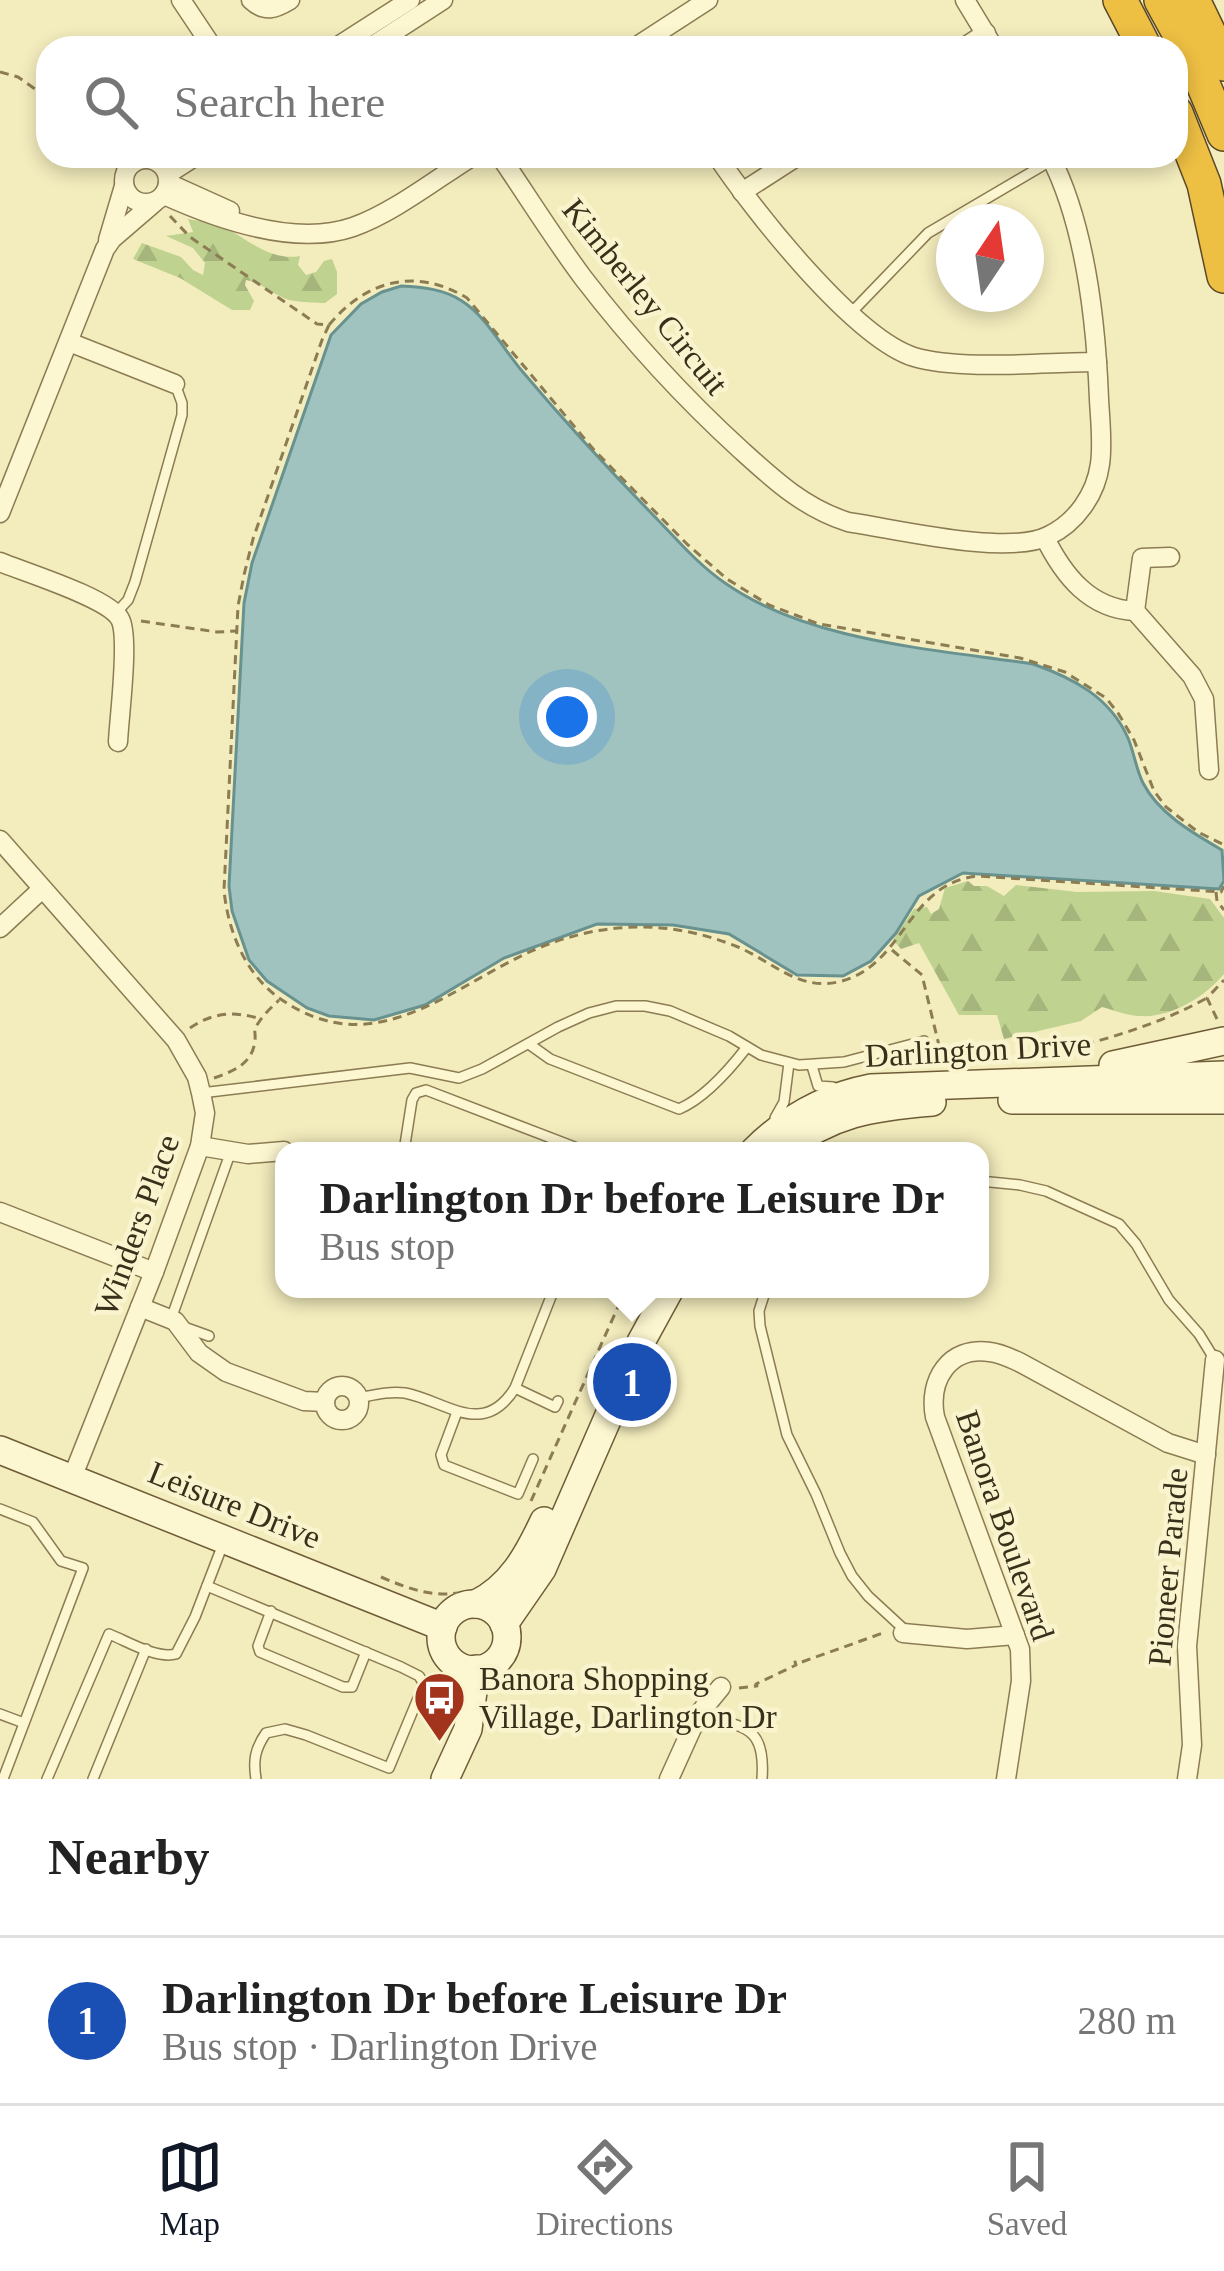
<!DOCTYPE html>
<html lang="en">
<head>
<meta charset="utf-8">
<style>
  :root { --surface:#fff; --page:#f6f6f6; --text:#222; --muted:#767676; --line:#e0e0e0; --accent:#111827 }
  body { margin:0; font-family:Georgia,serif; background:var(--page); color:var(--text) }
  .compass { position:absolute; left:936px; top:204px; width:108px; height:108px; border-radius:50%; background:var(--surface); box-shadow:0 6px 18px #0003; rotate:13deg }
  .you { position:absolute; left:567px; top:717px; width:42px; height:42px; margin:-30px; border:9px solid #fff; border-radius:50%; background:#1a73e8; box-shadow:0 0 0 18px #1a73e833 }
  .badge { display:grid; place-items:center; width:78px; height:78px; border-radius:50%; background:var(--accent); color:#fff; font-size:39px; font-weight:700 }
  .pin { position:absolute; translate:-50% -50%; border:6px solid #fff; box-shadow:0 3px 12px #0006 }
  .popup { position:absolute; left:275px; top:1142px; width:714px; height:156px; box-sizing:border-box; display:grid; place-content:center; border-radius:24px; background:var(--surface); filter:drop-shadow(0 3px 9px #0005); font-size:39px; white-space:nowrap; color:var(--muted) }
  .popup b { font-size:45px; color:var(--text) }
  .popup::after { content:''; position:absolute; left:50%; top:100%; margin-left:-24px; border:24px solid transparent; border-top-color:var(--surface) }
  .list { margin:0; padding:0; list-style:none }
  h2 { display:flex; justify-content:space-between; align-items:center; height:156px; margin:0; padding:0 48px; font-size:51px }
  h2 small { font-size:39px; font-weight:400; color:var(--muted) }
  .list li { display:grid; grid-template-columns:78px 1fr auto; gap:36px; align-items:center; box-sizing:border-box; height:168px; padding:0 48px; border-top:3px solid var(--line) }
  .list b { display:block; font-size:45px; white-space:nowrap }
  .list p { margin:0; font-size:39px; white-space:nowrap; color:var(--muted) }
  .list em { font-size:39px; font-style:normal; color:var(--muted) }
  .icon { flex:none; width:66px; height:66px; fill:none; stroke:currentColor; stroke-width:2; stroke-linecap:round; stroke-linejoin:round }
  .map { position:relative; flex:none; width:1224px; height:1779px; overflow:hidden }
  .search { position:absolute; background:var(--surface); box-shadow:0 6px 18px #0003; left:36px; right:36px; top:36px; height:132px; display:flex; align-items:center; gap:30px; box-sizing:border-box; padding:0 42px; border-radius:36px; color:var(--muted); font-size:45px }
  .sheet { height:324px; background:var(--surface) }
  nav { display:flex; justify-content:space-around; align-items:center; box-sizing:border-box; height:168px; border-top:3px solid var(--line); background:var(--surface); font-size:33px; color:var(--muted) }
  nav a { display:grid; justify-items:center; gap:6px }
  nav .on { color:var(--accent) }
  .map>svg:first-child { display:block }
  .forest { fill:url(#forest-firs) }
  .water { fill:#a1c3bf; stroke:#67928f; stroke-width:3 }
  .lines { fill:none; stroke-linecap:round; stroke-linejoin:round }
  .lane-casing { stroke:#8c7c54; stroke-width:12 }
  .street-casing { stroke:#8c7c54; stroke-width:21 }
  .secondary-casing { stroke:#6e5c37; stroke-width:30 }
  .highway-casing { stroke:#594829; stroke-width:36 }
  .path { stroke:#8c7c54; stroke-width:3; stroke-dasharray:9 6; stroke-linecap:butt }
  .lane { stroke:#fdf7d1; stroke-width:9 }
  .street { stroke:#fdf7d1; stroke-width:18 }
  .secondary { stroke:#fdf7d1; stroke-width:27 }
  .highway { stroke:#edbf43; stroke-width:33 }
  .labels { text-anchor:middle; stroke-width:9; stroke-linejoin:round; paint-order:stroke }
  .street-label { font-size:33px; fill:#3a2f1a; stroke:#f9f4cd }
  .poi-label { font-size:33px; fill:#3a2f1a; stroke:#f9f4cd; text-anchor:start }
</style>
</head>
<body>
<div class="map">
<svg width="1224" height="1779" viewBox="0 0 1224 1779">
  <defs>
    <pattern id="forest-firs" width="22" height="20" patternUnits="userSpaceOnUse" patternTransform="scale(3)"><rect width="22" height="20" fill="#bfd290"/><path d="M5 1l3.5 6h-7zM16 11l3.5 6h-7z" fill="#a5b57c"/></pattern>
  </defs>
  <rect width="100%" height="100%" fill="#f3ecbd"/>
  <g class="forest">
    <path d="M188,219C197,221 209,221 217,224C243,234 267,262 300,256L298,265L306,275L316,272L324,261L332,259L337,272V294L325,303C315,303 303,302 294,301C276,298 264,283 246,280L245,285L254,301L250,310H232L180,278L133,259L142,243L181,257L193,270L203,275L205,263L193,248L166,236L193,232Z"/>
    <path d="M968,881L974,886H987L1004,896L1016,885L1077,892L1154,891L1210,899L1224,918V974C1205,997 1171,1018 1140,1016C1128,1016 1114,1010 1102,1007L1081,1021L1004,1039L997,1015H959L919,943L901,949L893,940L914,909L927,907L931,914L939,909L945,888Z"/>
  </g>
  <path class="water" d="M401,286C422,287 444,289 462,301C487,317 503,349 522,371C565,422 611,472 658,520C679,542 700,566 725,583C809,642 934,649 1033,664C1073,678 1110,697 1128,738C1134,752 1136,769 1143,783C1159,814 1193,833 1222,850L1224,881L1219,889L963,873L919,896L896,933L871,961L843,976L797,975L729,934L673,925L597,924L504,958L425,1005L374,1020L329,1016L307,1008L267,981L249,960L232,911L229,886L244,603L252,563L331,335L361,304L382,292Z"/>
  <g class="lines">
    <defs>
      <g id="lane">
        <polyline points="850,314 928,233 1052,160"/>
        <polyline points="116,613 128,600 135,582 182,415 182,403 175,384"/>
        <path d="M529,1044L550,1059L679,1109C705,1098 730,1069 747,1047"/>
        <polyline points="812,1066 818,1086 833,1087"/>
        <polyline points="201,1093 410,1068 459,1078 482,1069 558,1027 589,1013 616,1006 645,1006 670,1011 729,1036 761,1055 799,1065 844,1062 924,1041"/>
        <polyline points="775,1118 784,1102 789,1063"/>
        <polyline points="404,1151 412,1100 416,1093 426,1090 585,1151"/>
        <polyline points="980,1181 1020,1185 1046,1191 1119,1224 1136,1244 1169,1300 1199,1334 1215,1360"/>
        <polyline points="766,1289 759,1311 760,1326 787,1435 816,1494 840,1553 852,1576 868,1596 907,1632"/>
        <polyline points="171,1319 231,1151"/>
        <polyline points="184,1327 209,1336"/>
        <polyline points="515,1388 555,1407 558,1401"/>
        <path d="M358,1398C374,1395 389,1391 405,1393C446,1401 483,1439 515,1388L554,1289"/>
        <polyline points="457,1412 441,1455 444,1465 518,1494 533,1459"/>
        <polyline points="0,1509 33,1522 61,1561 83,1568 3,1779"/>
        <path d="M207,1586L401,1667L419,1676L424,1684L389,1768L306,1735L285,1729L266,1733C255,1749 253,1760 256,1779"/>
        <polyline points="271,1611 258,1646 260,1652 343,1687 352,1687 366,1652"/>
        <polyline points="0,1714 24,1723"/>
        <path d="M698,1715C743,1727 766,1724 762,1779"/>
        <path d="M47,1779L109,1634C129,1642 156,1659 176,1654L195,1617L223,1544"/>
        <polyline points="93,1779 146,1649"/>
      </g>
      <g id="street">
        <polyline points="181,0 213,48"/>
        <path d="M251,0C265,13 275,9 290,0"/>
        <polyline points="965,0 994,48"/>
        <polyline points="335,48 410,0"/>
        <polyline points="369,48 443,0"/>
        <polyline points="634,48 708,0"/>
        <polyline points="963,48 986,33"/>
        <path d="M500,156C528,197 554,239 584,279C631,340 684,398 741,450C774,480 804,508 848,522C896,529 1007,556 1048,536C1076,523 1096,494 1100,464C1103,443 1100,420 1099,399C1096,321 1086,226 1050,156"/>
        <path d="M717,156C753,210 854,338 914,357C961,371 1046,362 1097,362"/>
        <circle cx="146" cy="181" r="22"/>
        <polyline points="168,174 196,156"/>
        <polyline points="168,183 230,211"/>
        <polyline points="742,192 798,156"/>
        <path d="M164,195C217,219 295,247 353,227C393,213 436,179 473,156"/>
        <polyline points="108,240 124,186"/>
        <polyline points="69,342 175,384"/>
        <polyline points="0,513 105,249 112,239 155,202"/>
        <path d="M1045,538C1064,576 1090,609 1135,611L1142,558L1170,557"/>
        <path d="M0,562C24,572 109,598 120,619C130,637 119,717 118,742"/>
        <polyline points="1135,611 1192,676 1204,699 1209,770"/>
        <polyline points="0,840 176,1040 197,1077 201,1093 205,1113 200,1146 154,1272 72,1478"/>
        <polyline points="0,928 42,889"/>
        <polyline points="200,1146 248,1154 284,1151"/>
        <polyline points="0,1212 154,1272"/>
        <polyline points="140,1307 175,1321 199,1353 226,1372 304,1401 325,1402"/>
        <circle cx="342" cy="1403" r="17"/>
        <polyline points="903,1633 967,1639 1015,1635"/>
        <polyline points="669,1779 698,1715 721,1687"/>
        <path d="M1006,1779L1021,1681L1020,1649L935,1417C928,1380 949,1346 990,1352C1000,1353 1010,1358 1019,1362L1168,1443L1206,1455"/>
        <polyline points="1187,1779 1192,1745 1187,1646 1215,1360"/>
      </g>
      <g id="secondary">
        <polyline points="1113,1065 1224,1041"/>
        <polyline points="1012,1100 1224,1100"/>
        <path d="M754,1151C787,1118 825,1097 871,1088L1224,1075"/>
        <path d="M782,1151C832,1113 871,1107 932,1102"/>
        <polyline points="0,1450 443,1627"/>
        <path d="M476,1604C511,1587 528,1555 544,1521"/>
        <circle cx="474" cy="1637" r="33"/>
        <polyline points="504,1624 542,1569 641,1342 670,1289"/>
        <polyline points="445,1779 468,1729 476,1669"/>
      </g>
      <g id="highway">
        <polyline points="1120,0 1145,48"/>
        <polyline points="1161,0 1190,53 1224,134"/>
        <polyline points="1193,0 1224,64"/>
        <polyline points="1176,113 1204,184 1224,276"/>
      </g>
    </defs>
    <use href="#lane" class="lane-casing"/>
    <use href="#street" class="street-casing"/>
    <use href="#secondary" class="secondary-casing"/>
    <use href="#highway" class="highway-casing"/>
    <g class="path">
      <polyline points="0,72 18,77 48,98"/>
      <polyline points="108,156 115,159 120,156"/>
      <path d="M170,216L190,237L317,324L329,325C366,280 416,267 467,298L594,450L688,545L727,579L769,605L819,624L1020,658L1065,672L1106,698L1118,713L1134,740L1154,791L1166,807L1198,832L1224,845"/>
      <path d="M329,325L322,340L253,539L244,575L238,606L224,890C228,932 246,976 282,1000C372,1061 444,993 525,954C561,937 600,927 640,927C674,927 706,934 738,947C771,961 799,991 838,982C905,967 906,883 978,876L1221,892L1224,886"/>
      <polyline points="141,621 217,632 237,631"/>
      <polyline points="1216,892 1217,901 1224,910"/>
      <polyline points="892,950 922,975 943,1062"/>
      <polyline points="1217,1019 1207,998 1224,980"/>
      <path d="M190,1028C213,1012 235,1011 261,1019"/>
      <path d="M1027,1059C1089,1044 1151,1029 1207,998"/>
      <path d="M214,1078C234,1071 252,1064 255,1041C256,1029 252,1032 259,1022C264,1014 272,1007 279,1000"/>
      <polyline points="531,1501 626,1289"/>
      <path d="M381,1577C407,1588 430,1597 458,1593"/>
      <polyline points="739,1688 757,1686 756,1684 796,1665 795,1662 799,1663 883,1633"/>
    </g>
    <use href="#lane" class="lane"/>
    <use href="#street" class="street"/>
    <use href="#secondary" class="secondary"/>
    <use href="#highway" class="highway"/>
  </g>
  <defs>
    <symbol id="bus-pin" viewBox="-11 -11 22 30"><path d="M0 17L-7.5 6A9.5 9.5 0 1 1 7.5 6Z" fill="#a2331d" stroke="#f9f4cd"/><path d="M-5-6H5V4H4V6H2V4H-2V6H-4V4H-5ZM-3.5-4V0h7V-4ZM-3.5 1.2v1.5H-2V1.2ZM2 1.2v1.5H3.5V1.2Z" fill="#fff"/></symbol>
  </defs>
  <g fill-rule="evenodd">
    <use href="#bus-pin" x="410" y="1668" width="59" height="81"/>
  </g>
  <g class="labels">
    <g class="street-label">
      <text transform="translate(646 296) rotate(51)" y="12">Kimberley Circuit</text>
      <text transform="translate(978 1049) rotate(-3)" y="12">Darlington Drive</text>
      <text transform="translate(136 1225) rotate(-70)" y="12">Winders Place</text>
      <text transform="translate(235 1504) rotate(22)" y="12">Leisure Drive</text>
      <text transform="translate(1006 1525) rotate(71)" y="12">Banora Boulevard</text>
      <text transform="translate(1167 1567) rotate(-85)" y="12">Pioneer Parade</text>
    </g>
    <g class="poi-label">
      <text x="479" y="1690">Banora Shopping<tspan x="479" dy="38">Village, Darlington Dr</tspan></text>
    </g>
  </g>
</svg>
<svg class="compass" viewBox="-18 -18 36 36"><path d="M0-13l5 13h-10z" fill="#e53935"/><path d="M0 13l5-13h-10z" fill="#767676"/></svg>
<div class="you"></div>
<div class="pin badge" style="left:632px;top:1382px;background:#1a4fb4">1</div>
<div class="popup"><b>Darlington Dr before Leisure Dr</b>Bus stop</div>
<div class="search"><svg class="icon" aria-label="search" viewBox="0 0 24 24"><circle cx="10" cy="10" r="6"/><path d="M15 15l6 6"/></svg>Search here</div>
</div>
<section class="sheet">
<h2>Nearby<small></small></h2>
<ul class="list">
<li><span class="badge" style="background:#1a4fb4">1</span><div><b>Darlington Dr before Leisure Dr</b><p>Bus stop · Darlington Drive</p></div><em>280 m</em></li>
</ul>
</section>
<nav>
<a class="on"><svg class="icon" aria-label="map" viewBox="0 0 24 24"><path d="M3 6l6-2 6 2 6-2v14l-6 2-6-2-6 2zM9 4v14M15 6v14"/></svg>Map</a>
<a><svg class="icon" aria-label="directions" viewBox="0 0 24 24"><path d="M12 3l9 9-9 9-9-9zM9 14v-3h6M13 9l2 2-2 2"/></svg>Directions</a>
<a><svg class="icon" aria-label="saved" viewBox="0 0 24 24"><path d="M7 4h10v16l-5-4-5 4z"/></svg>Saved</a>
</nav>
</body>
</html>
